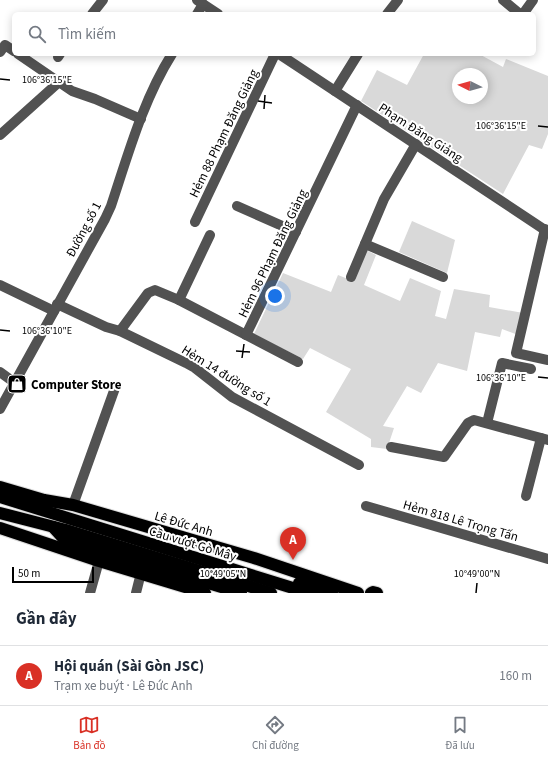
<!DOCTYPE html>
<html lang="vi">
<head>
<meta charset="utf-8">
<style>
  :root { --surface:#fff; --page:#f2f2f3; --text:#1f2937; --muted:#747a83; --line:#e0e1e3; --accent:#d93025 }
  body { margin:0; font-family:"Source Sans 3",sans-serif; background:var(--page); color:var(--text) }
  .compass { position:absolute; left:452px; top:68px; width:36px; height:36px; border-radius:50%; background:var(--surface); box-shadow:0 2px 10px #0003; rotate:275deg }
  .scale { position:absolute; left:12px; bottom:10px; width:82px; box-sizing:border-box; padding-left:4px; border:2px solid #000; border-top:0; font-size:11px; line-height:14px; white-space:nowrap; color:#000; -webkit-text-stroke:3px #fff; paint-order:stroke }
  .you { position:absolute; left:275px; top:296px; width:14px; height:14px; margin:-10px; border:3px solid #fff; border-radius:50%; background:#1a73e8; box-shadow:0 0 0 6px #1a73e833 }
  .badge { display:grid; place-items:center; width:26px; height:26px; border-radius:50%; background:var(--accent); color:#fff; font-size:13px; font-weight:700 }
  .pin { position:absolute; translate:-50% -33px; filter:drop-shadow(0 1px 2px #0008) }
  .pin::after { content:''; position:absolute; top:21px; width:14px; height:12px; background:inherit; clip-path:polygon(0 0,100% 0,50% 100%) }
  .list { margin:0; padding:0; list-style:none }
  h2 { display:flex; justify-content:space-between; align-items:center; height:52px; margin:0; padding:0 16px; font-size:17px }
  h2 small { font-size:13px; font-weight:400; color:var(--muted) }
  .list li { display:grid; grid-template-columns:26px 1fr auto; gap:12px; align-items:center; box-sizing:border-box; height:60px; padding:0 16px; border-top:1px solid var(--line) }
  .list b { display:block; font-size:15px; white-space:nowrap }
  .list p { margin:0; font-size:13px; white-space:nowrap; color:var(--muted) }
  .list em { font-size:13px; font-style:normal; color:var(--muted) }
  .icon { flex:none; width:22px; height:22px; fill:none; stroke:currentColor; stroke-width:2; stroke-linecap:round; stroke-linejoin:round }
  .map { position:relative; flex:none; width:548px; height:593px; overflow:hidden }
  .search { position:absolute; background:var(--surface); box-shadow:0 2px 10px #0003; left:12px; right:12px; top:12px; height:44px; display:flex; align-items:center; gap:10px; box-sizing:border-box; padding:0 14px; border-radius:6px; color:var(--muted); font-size:15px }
  .sheet { height:112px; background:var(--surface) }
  nav { display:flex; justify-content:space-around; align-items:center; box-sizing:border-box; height:56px; border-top:1px solid var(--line); background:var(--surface); font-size:11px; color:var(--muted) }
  nav a { display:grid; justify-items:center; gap:2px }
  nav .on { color:var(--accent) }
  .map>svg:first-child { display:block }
  .green { fill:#d9d9d9; fill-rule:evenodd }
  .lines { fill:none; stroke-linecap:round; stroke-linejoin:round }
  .highway-casing { stroke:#dbdbdb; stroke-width:14 }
  .minor { stroke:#525252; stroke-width:10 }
  .highway { stroke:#000; stroke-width:12 }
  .ticks { fill:none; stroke:#000; stroke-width:1.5 }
  .labels { text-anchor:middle; stroke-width:4; stroke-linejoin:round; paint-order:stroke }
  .street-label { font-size:13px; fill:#000; stroke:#fff }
  .poi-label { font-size:13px; font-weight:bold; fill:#000; stroke:#fff; text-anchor:start }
  .ticks-label { font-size:10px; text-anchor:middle; fill:#000; stroke:#fff; stroke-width:4; stroke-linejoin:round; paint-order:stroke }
</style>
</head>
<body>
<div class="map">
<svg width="548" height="593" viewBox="0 0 548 593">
  <rect width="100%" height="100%" fill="#fff"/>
  <g class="green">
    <path d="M424,54H479L503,67L506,59L548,76V134L542,149L529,145L503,194L361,101L377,70L407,85ZM458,74H482V98H458Z"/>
    <polygon points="412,221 455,240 447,273 399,252"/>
    <polygon points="366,250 376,255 364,285 400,301 410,278 441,291 435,316 446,319 454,289 490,295 489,307 529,314 521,336 502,329 500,337 475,332 467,371 438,363 421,393 407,386 383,426 394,428 387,449 371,447 371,439 326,412 351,369 310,348 303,359 254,334 283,273 331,292 338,275 353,281"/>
  </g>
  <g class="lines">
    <defs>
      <g id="highway">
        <polyline points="0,487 44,500 73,505 254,558 358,593"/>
        <polyline points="0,497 309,593"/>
        <polyline points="0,513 66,530 271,593"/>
        <polyline points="53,527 64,539 241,593"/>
        <polyline points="0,528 99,561 205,593"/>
        <polyline points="299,583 332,593"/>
        <polyline points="371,593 373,592 377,593"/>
      </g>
    </defs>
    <use href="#highway" class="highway-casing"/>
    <g class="minor">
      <polyline points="197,0 218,14"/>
      <polyline points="503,0 520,14"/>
      <polyline points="92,14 103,0"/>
      <polyline points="197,14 203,4"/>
      <polyline points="387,14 398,0"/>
      <polyline points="523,14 533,0"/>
      <polyline points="0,52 5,45 14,51"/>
      <polyline points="18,54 72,91 95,99 141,119"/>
      <polyline points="279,54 548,232"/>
      <polyline points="58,57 60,54"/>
      <polyline points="335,91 358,54"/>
      <polyline points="0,135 59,82"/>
      <polyline points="237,206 296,232"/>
      <polyline points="195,222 275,54"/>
      <polyline points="545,229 516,353 548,360"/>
      <polyline points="365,244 443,277"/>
      <polyline points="351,277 384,199 416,144"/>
      <polyline points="0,285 54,311"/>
      <polyline points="179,300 210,235"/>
      <polyline points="57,304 106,327 120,331 186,363 195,368 232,397 359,465"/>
      <polyline points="120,331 148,293 155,290 179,300 298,362"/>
      <polyline points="246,335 357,105"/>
      <polyline points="0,372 15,383"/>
      <path d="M0,409L105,219L111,206C128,155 143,100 172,54"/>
      <polyline points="487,423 502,363 531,369"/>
      <polyline points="391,447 444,457 468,423 474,420 548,440"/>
      <polyline points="526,496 541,438"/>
      <polyline points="73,505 115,388"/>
      <polyline points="366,506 548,559"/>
      <polyline points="90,593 99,561"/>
      <polyline points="136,593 141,573"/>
    </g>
    <use href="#highway" class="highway"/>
  </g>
  <path class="ticks" d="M0,79L10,80M258,101L272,103M264,109L265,95M538,126L548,127M0,330L10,331M236,351L250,352M242,358L244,344M538,377L548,378M222,593L223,583M476,593L477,583"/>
  <defs>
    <symbol id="shop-square" viewBox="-11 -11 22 22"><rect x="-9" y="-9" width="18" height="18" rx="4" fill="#000" stroke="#fff"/><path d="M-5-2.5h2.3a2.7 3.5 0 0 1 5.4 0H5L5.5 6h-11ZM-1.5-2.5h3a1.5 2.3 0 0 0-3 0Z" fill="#fff"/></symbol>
  </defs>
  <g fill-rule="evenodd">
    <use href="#shop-square" x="6" y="373" width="22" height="22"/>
  </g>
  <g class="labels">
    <g class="street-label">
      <text transform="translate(421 132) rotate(33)" y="5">Phạm Đăng Giảng</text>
      <text transform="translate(223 133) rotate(-64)" y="5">Hẻm 88 Phạm Đăng Giảng</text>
      <text transform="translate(83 229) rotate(-62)" y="5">Đường số 1</text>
      <text transform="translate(272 253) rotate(-64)" y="5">Hẻm 96 Phạm Đăng Giảng</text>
      <text transform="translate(227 375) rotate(32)" y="5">Hẻm 14 đường số 1</text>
      <text transform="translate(461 520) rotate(16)" y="5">Hẻm 818 Lê Trọng Tấn</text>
      <text transform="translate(184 523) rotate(16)" y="5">Lê Đức Anh</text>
      <text transform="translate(193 543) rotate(17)" y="5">Cầu vượt Gò Mây</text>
    </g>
    <g class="poi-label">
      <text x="31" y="389">Computer Store</text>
    </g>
  </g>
  <g class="ticks-label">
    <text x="47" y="83">106°36'15"E</text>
    <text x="501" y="129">106°36'15"E</text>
    <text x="47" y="334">106°36'10"E</text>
    <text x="501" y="381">106°36'10"E</text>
    <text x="223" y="577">10°49'05"N</text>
    <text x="477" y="577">10°49'00"N</text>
  </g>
</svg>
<svg class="compass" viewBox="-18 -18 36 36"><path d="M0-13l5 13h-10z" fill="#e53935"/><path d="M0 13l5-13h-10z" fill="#747a83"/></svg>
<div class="scale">50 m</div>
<div class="you"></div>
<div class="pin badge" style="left:293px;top:560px">A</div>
<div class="search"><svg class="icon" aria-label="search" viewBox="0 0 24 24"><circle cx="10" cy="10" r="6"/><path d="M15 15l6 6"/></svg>Tìm kiếm</div>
</div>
<section class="sheet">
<h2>Gần đây<small></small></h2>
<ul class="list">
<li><span class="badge">A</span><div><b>Hội quán (Sài Gòn JSC)</b><p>Trạm xe buýt · Lê Đức Anh</p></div><em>160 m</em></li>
</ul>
</section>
<nav>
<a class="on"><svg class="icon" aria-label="map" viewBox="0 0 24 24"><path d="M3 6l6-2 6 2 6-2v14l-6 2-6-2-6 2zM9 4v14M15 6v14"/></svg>Bản đồ</a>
<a><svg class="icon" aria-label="directions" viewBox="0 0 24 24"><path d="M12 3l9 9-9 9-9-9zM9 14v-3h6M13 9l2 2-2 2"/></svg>Chỉ đường</a>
<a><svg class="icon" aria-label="saved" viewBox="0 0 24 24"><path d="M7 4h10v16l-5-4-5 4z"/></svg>Đã lưu</a>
</nav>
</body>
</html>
